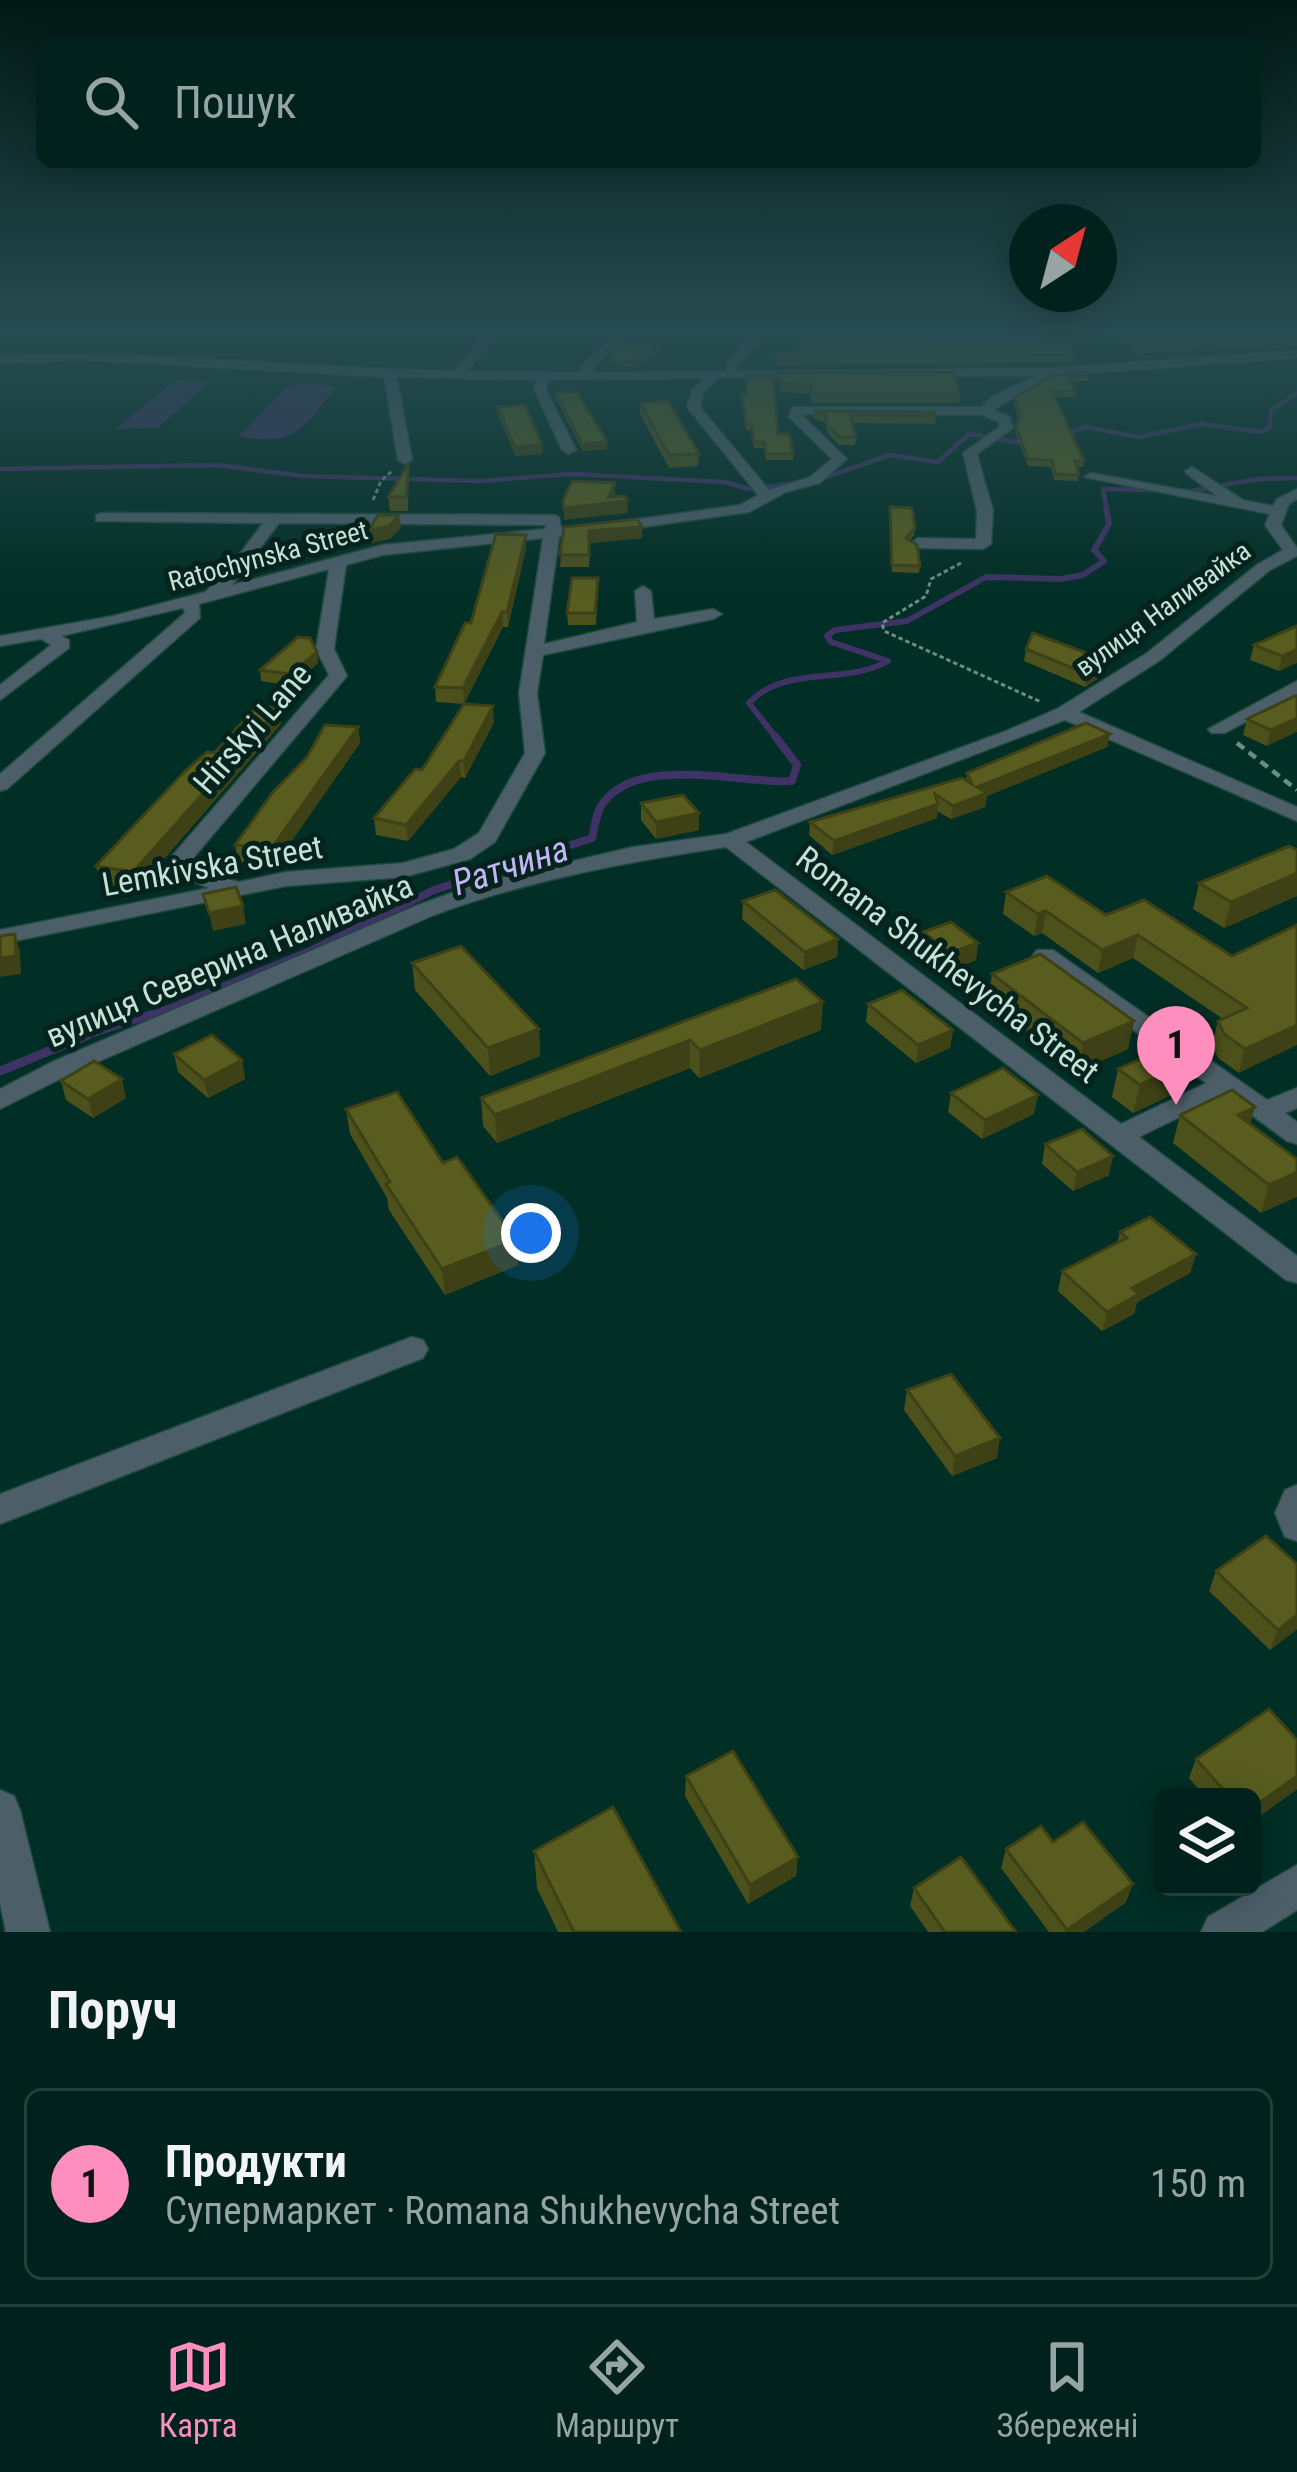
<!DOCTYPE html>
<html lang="uk">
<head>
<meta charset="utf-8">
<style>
  :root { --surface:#01221c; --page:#0f2f29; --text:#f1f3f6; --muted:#96a4a3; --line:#233f3b; --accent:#fe8ebd }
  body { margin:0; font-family:"Roboto Condensed",sans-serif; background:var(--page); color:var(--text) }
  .controls { position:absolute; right:36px; bottom:36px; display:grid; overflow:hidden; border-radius:18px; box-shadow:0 6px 30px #0003 }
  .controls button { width:108px; height:108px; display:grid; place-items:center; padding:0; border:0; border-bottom:3px solid var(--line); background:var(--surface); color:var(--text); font:60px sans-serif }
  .compass { position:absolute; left:1009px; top:204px; width:108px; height:108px; border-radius:50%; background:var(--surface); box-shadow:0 6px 30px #0003; rotate:36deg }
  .you { position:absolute; left:531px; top:1233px; width:42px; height:42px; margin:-30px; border:9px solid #fff; border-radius:50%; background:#1a73e8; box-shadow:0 0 0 18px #1a73e833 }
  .badge { display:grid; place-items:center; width:78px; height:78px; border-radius:50%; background:var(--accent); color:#111; font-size:39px; font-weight:700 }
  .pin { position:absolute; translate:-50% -99px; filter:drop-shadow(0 3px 6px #0008) }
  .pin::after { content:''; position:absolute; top:63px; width:42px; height:36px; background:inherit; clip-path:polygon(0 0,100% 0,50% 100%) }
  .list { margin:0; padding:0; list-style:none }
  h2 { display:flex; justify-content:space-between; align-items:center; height:156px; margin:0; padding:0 48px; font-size:51px }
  h2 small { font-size:39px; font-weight:400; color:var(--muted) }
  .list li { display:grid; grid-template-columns:78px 1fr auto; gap:36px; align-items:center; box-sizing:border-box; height:192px; margin:0 24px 24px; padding:0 24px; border:3px solid var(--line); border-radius:18px }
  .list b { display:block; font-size:45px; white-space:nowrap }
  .list p { margin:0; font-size:39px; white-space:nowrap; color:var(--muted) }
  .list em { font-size:39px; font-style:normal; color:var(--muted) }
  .icon { flex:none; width:66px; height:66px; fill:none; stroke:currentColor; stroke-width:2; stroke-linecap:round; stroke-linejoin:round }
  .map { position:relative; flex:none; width:1297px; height:1932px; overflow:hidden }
  .search { position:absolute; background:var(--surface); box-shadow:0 6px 30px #0003; left:36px; right:36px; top:36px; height:132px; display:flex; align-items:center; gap:30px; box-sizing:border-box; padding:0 42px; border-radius:18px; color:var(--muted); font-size:45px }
  .sheet { height:372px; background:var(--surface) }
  nav { display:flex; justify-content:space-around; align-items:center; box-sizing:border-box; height:168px; border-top:3px solid var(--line); background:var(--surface); font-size:33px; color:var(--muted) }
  nav a { display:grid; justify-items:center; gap:6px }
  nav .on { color:var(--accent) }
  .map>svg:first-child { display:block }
  .water { fill:#3f3264 }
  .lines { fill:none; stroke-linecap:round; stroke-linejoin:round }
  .stream-far3 { stroke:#3f3264; stroke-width:4.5 }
  .stream-far2 { stroke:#3f3264; stroke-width:6 }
  .stream-far1 { stroke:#3f3264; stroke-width:8 }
  .stream { stroke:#3f3264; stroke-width:9 }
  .minor-casing { stroke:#204a41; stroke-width:3 }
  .path-far1 { stroke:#6a8e85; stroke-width:3; stroke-dasharray:4.5 3; stroke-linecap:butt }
  .path { stroke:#6a8e85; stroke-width:4.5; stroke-dasharray:9 6; stroke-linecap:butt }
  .minor { fill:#4c5f69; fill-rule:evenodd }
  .wall { fill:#4c501b }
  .shaded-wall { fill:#3e4116 }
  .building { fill:#585d1f; stroke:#3e4116; stroke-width:3 }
  .labels { text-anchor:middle; stroke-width:10; stroke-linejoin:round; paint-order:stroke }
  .far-street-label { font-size:27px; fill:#c4e0d7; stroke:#05231c }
  .street-label { font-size:33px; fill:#c4e0d7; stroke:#05231c }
  .water-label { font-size:36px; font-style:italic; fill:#c2b4f5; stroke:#05231c }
</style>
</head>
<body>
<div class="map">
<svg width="1297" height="1932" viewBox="0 0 1297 1932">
  <rect width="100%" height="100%" fill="#012e25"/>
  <g class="water">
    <polygon points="194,379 208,383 158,428 116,429 174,381"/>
    <path d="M308,383L336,387C304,427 295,448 239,436L288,386Z"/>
  </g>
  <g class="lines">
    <g class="stream-far3">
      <polyline points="1061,435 1085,427 1139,437 1201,424 1261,432 1269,428 1271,411 1297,393"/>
      <polyline points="0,469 217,465 303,476 480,481 571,474 725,482 749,489 792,483"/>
      <polyline points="826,477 890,455 938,462 969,434 1023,443"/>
      <polyline points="1107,510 1103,489 1191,491 1257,479 1297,478"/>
    </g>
    <path class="stream-far2" d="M777,739L749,703C785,664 844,686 888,661L831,642L827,636L835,630L907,621L986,577L1061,579L1083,575L1104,561L1094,550L1109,524L1106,507"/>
    <path class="stream-far1" d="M78,1038L171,1008L308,952L434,890L592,838C595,826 596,812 603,803C639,754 739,784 792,781L797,765L775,736"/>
    <polyline class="stream" points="0,1071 88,1035"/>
    <defs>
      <g id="minor">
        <path d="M619,332H632L592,369L596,372L726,371L727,362L755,332H768L737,366L738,371L1055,368L1297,350V358L1052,376L993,410L1010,417L1013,428L977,454L993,511L991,544L983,549L918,548L910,543L918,538L976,539L977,511L963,453L999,427V422L982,415L801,414L847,459L820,483L786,492L749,512L608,532L603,530V524L740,505L758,495L687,407L692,391L705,378L548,380L546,389L576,450L569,454L562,450L534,389L536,380L397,377L412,460L405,464L398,460L384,377L82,360L0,363V355C151,350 303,368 454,371L487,333L494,332L495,337L467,371L581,372V366ZM1036,376L993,396L981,407H792L789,417L832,459L810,477L769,490L700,407L704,392L719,378Z"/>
        <polygon points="1027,334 1066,333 1072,336 1066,339 1023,339"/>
        <polygon points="904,335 956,334 962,337 956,340 900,340"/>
        <path d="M1192,467L1243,500L1273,506L1277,499L1297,489V499L1289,504L1281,525L1297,548V556L1270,570L1159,661L1079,712L1297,807V821L1065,720L746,842L1121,1124L1206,1083L1037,960L1033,955L1037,950H1053L1267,1100L1297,1088V1108L1285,1113L1297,1122V1144L1287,1141L1224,1095L1139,1137L1297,1256V1283L1286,1280L726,847C626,862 529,880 434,915L70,1074L0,1109V1089L52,1062L418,905L479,883L633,847L726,834L1006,731L1057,709L1147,653L1258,564L1283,550L1265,525L1270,514L1084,477L1091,473L1217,496L1187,474L1185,471Z"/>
        <path d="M101,513L554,515L559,517L561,527L569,532L559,537L544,644L637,622L635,591L643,586L651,591L654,619L713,609L722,614L713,619L543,655L537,693L545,753L495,842L470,859L404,877L286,886L0,944V930L209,888L175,874L172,856L329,675L316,649L329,569L199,604L200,618L7,789L0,791V774L185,613L183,608L61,636L69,640V648L0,700V685L51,645L41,639L0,646V636L113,616L205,592L224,575L263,523L96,521V515ZM279,523L546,525L545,529L382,545L232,585ZM543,538L519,693L525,753L479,833L454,849L403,863L286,872L239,882L207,874L194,866V857L347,676L334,649L346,565L383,555Z"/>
        <polygon points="1297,681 1297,694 1225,733 1211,733 1208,729"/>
        <polygon points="412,1337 423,1340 428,1349 423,1358 0,1524 0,1494"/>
        <polygon points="1297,1485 1297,1541 1285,1537 1275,1513 1285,1490"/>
        <polygon points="0,1790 14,1796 20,1810 50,1932 6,1932 0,1903"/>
        <polygon points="1297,1865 1297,1910 1262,1932 1201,1932 1208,1917"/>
      </g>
    </defs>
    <use href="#minor" class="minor-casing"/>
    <g class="path-far1">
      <polyline points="373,500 381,481 393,470"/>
      <polyline points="961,563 931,579 926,596 882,623 884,631 1041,702"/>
    </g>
    <polyline class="path" points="1237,743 1297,790"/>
    <use href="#minor" class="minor"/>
  </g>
  <g class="wall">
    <polygon points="902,332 899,335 905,338 1074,355 1073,362 776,366 775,353 801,353 796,340 797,333"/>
    <polygon points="1112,332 1297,333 1297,346 1285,344 1284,346 1135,354"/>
    <polygon points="658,347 658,352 637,367 617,367 610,358 610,353"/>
    <polygon points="779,373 960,394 959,403 811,403 810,394 780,391"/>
    <polygon points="1054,375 1089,376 1088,381 1070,382 1076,391 1075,397 1054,397 1084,461 1083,467 1077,467 1078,481 1054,480 1051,467 1028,466 1015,432 1018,419 1014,403 1015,397"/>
    <polygon points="556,393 607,442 607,449 583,451 556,399"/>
    <polygon points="742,395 746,395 778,434 793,454 793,460 766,460 764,448 754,448 751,430 746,430"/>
    <polygon points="640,403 699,454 698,466 669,468 640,414"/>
    <polygon points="497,407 542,454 516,456 498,415"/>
    <polygon points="814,411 936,416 935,424 852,423 856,437 855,445 839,445 828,434 825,422 813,419"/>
    <polygon points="409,463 408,511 390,511 388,497"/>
    <polygon points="890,514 915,528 914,535 910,540 920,566 919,573 892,572"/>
    <polygon points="564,527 642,538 590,543 589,567 560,567"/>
    <polygon points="526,548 508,627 503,627 464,704 436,702 435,687 471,623"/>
    <polygon points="598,590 596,625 568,625 567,613"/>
    <polygon points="1297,626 1279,671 1250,660 1254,645"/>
    <polygon points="1026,649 1108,661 1105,674 1085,687 1024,661"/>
    <polygon points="317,652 318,663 292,686 261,681 260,670"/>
    <polygon points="1297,697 1267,746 1243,735 1247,719"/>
    <polygon points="494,722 465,778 461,777 408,841 376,835 374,818 422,770"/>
    <polygon points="281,724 137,890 100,883 96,866 214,753"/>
    <polygon points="358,727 360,743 274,866 238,862 235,845"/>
    <polygon points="1110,734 1107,747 987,796 985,807 951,819 937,811 937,818 832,855 809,835 810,822 966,780 967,773"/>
    <polygon points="641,803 699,830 656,839 641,820"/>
    <polygon points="1297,850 1297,896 1224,928 1193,909 1199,883"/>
    <polygon points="1006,892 1106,915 1232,956 1297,925 1239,1073 1218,1058 1212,1045 1218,1021 1223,1019 1133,958 1098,973 1042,933 1034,936 1003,914"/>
    <polygon points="743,901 838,939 837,957 803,970 742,919"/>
    <polygon points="923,932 978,943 976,960 948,971 921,950"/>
    <polygon points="412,963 539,1029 540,1056 490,1076 415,990"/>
    <polygon points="992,974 1134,1021 1128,1049 1078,1071 988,1001"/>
    <polygon points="796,979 821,1030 699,1078 690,1068 497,1143 483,1126 481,1098"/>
    <polygon points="868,1004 953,1030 950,1048 916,1063 866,1022"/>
    <polygon points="174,1054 242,1060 245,1079 208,1098 178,1072"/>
    <polygon points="1190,1061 1184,1089 1133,1113 1112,1097 1118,1069"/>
    <polygon points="61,1081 126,1098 93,1118 66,1100"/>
    <polygon points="951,1093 1034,1114 982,1139 948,1112"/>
    <polygon points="1255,1107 1250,1124 1297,1159 1261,1213 1173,1143 1180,1115"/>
    <polygon points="346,1109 443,1163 516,1240 518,1265 445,1295 389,1210 387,1198 350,1134"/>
    <polygon points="1045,1144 1109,1175 1073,1191 1042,1164"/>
    <polygon points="1120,1232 1196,1254 1190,1273 1137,1302 1134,1314 1102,1331 1058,1291 1062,1271 1117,1243"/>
    <polygon points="907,1390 997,1458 952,1476 904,1410"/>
    <polygon points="1216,1571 1297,1629 1270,1650 1209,1591"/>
    <polygon points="1297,1740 1297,1789 1252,1822 1252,1797 1205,1797 1189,1778 1196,1759"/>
    <polygon points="686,1776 796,1876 748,1904 685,1796"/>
    <polygon points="1053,1842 1126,1902 1084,1932 1049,1932 1001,1868 1006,1849"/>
    <polygon points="534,1851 681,1932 558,1932 537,1888"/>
    <polygon points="914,1888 1016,1932 928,1932 910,1906"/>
  </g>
  <g class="shaded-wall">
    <polygon points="658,347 658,352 637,367 637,361"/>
    <polygon points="607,442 607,449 583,451 582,444"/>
    <polygon points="542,445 542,454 516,456 515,447"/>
    <polygon points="615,483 615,495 611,503 627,501 628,513 564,520 564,508 608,497"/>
    <polygon points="399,515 401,528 390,539 371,543 369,530"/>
    <polygon points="642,527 642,538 590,543 589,567 589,531"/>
    <polygon points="526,535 526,548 508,627 507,612"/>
    <polygon points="502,612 503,627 464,704 463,688"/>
    <polygon points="1297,649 1297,663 1279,671 1282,656"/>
    <polygon points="317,652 318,663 292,686 290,674"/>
    <polygon points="1108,661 1105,674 1085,687 1087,674"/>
    <polygon points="493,706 494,722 465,778 464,761"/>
    <polygon points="279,708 281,724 137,890 133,872"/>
    <polygon points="1297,718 1297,732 1267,746 1271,730"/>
    <polygon points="358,727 360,743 274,866 271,849"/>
    <polygon points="1110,734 1107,747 987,796 985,807 951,819 953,806 977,787"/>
    <polygon points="459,761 461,777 408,841 406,825"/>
    <polygon points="938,804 937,818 832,855 834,841"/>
    <polygon points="699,813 699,830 656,839 656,822"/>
    <polygon points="1297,873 1297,896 1224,928 1231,902"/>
    <polygon points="243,906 246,924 213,931 209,913"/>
    <polygon points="1046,911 1042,933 1034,936 1038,914"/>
    <polygon points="15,934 20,952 21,974 0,977 0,958"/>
    <polygon points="1138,935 1133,958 1098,973 1102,950"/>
    <polygon points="838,939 837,957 803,970 805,952"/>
    <polygon points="978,943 976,960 948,971 950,953"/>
    <polygon points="823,1002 821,1030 699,1078 700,1050"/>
    <polygon points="1134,1021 1128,1049 1078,1071 1083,1043"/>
    <polygon points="1297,1025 1297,1045 1239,1073 1245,1049"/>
    <polygon points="539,1029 540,1056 490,1076 488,1048"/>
    <polygon points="953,1030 950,1048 916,1063 918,1045"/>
    <polygon points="690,1040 690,1068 497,1143 495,1115"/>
    <polygon points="242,1060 245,1079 208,1098 204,1080"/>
    <polygon points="1190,1061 1184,1089 1133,1113 1140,1085"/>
    <polygon points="122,1079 126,1098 93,1118 88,1099"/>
    <polygon points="1038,1095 1034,1114 982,1139 985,1120"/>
    <polygon points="1255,1107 1247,1135 1238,1115"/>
    <polygon points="1113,1156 1109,1175 1073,1191 1077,1172"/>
    <polygon points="1297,1172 1297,1197 1261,1213 1269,1185"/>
    <polygon points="516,1240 518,1265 445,1295 442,1269"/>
    <polygon points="1196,1254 1190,1273 1137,1302 1134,1314 1102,1331 1107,1312 1132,1288"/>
    <polygon points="1000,1438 997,1458 952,1476 955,1456"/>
    <polygon points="1297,1615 1297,1629 1270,1650 1278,1630"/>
    <polygon points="1297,1776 1297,1789 1252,1822 1252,1808"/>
    <polygon points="798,1857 796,1876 748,1904 750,1885"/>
    <polygon points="1133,1884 1126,1902 1084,1932 1066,1932 1067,1930"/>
  </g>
  <g class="building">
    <polygon points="895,332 905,338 1059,335 1074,355 776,358 775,353 805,353 797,333"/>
    <polygon points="1119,332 1297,333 1297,340 1283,338 1286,340 1136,348"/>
    <polygon points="620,343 658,347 637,361 617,362 610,353"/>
    <polygon points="953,372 960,394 812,394 811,385 780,382 779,373"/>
    <polygon points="1087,372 1089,376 1066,376 1076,391 1052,391 1084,461 1075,461 1079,475 1055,474 1052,460 1028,459 1016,426 1020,415 1015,397 1054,375"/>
    <polygon points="746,376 773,376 778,434 789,434 793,454 766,454 764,442 754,442 751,424 746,424 742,395 747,395"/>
    <polygon points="577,392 607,442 582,444 556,393"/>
    <polygon points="668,401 699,454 669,455 640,403"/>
    <polygon points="525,405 542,445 515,447 497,407"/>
    <polygon points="814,411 934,412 936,416 850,415 856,437 840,437 828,426 825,414"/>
    <polygon points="409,463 406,497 388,497"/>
    <polygon points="572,481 615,483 608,497 625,496 627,501 564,508 563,501"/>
    <polygon points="890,507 912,508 915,528 906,538 917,545 920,566 892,565"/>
    <polygon points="378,515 399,515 389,526 369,530"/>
    <polygon points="637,519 642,527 589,531 589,555 560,555 564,527"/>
    <polygon points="496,534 526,535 507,612 502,612 463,688 435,687 465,623 471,623"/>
    <polygon points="572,578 598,578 595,613 567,613"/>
    <polygon points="1297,626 1297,649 1282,656 1254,645"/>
    <polygon points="1033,633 1108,661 1087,674 1026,649"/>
    <polygon points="298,637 310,638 317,652 290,674 260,670"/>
    <polygon points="1295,696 1297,697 1297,718 1271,730 1247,719"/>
    <polygon points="464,704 493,706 464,761 459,761 406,825 374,818 415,769 422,770"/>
    <polygon points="258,705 279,708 133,872 96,866 185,771 207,752 214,753"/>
    <polygon points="1086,723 1110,734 977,787 987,793 953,806 935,794 938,804 834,841 810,822 962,778 972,784 967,773"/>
    <polygon points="325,725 358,727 271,849 235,845 273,792 307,757"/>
    <polygon points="683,795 699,813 656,822 641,803"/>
    <polygon points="1289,846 1297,850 1297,873 1231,902 1199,883"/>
    <polygon points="1047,876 1106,915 1144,900 1232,956 1297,925 1297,1025 1245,1049 1224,1034 1218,1021 1247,1008 1138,935 1102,950 1046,911 1038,914 1006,892"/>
    <polygon points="236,887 243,906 209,913 203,894"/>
    <polygon points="775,890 838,939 805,952 743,901"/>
    <polygon points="951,922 978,943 950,953 923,932"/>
    <polygon points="15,934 16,956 0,958 0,936"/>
    <polygon points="461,946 539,1029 488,1048 412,963"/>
    <polygon points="1040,954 1134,1021 1083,1043 992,974"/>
    <polygon points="796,979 823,1002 700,1050 690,1040 495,1115 481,1098"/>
    <polygon points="902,990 953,1030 918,1045 868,1004"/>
    <polygon points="212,1035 242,1060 204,1080 174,1054"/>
    <polygon points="1169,1046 1190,1061 1140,1085 1118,1069"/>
    <polygon points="94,1061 122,1079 88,1099 61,1081"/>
    <polygon points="1003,1068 1038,1095 985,1120 951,1093"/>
    <polygon points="1232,1090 1255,1107 1238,1115 1297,1159 1297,1172 1269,1185 1180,1115"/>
    <polygon points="397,1092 443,1163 457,1157 516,1240 442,1269 386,1184 390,1182 346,1109"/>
    <polygon points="1082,1129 1113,1156 1077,1172 1045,1144"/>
    <polygon points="1150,1217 1196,1254 1132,1288 1139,1294 1107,1312 1062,1271 1127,1238 1120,1232"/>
    <polygon points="951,1374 1000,1438 955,1456 907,1390"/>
    <polygon points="1266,1536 1297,1564 1297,1615 1278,1630 1216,1571"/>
    <polygon points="1269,1709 1297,1740 1297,1776 1252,1808 1252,1797 1230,1797 1196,1759"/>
    <polygon points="733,1751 798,1857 750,1885 686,1776"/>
    <polygon points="613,1807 681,1932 574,1932 534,1851"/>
    <polygon points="1083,1822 1133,1884 1067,1930 1006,1849 1041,1826 1053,1842"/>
    <polygon points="961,1857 1016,1932 945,1932 914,1888"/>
  </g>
  <linearGradient id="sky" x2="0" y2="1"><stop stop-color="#011914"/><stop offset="0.55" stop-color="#274c51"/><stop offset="1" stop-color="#274c51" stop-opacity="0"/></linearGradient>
  <rect width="1297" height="603" fill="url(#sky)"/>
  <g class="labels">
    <g class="far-street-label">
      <text transform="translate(268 556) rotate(-15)" y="9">Ratochynska Street</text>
      <text transform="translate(1163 609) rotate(-36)" y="9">вулиця Наливайка</text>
    </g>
    <g class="street-label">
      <text transform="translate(252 728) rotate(-49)" y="12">Hirskyi Lane</text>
      <text transform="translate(212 865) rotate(-10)" y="12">Lemkivska Street</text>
      <text transform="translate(229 960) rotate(-23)" y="12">вулиця Северина Наливайка</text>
      <text transform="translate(948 964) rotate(37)" y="12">Romana Shukhevycha Street</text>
    </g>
    <g class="water-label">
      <text transform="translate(510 865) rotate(-18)" y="13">Ратчина</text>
    </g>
  </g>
</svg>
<div class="controls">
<button><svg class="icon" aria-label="layers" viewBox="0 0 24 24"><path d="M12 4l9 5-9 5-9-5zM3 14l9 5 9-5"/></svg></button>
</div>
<svg class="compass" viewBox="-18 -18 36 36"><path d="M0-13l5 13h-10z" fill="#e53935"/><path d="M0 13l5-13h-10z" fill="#96a4a3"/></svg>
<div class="you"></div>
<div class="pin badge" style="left:1176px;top:1105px">1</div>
<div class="search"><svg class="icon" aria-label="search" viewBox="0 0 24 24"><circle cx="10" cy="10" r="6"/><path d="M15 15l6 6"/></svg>Пошук</div>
</div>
<section class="sheet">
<h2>Поруч<small></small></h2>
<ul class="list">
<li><span class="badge">1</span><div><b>Продукти</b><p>Супермаркет · Romana Shukhevycha Street</p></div><em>150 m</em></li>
</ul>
</section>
<nav>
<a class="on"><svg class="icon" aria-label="map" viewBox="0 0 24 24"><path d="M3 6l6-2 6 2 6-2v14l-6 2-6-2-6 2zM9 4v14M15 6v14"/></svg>Карта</a>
<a><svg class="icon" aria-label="directions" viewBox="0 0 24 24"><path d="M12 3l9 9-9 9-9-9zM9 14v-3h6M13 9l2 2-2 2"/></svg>Маршрут</a>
<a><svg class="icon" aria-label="saved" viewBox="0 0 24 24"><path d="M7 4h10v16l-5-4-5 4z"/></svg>Збережені</a>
</nav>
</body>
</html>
